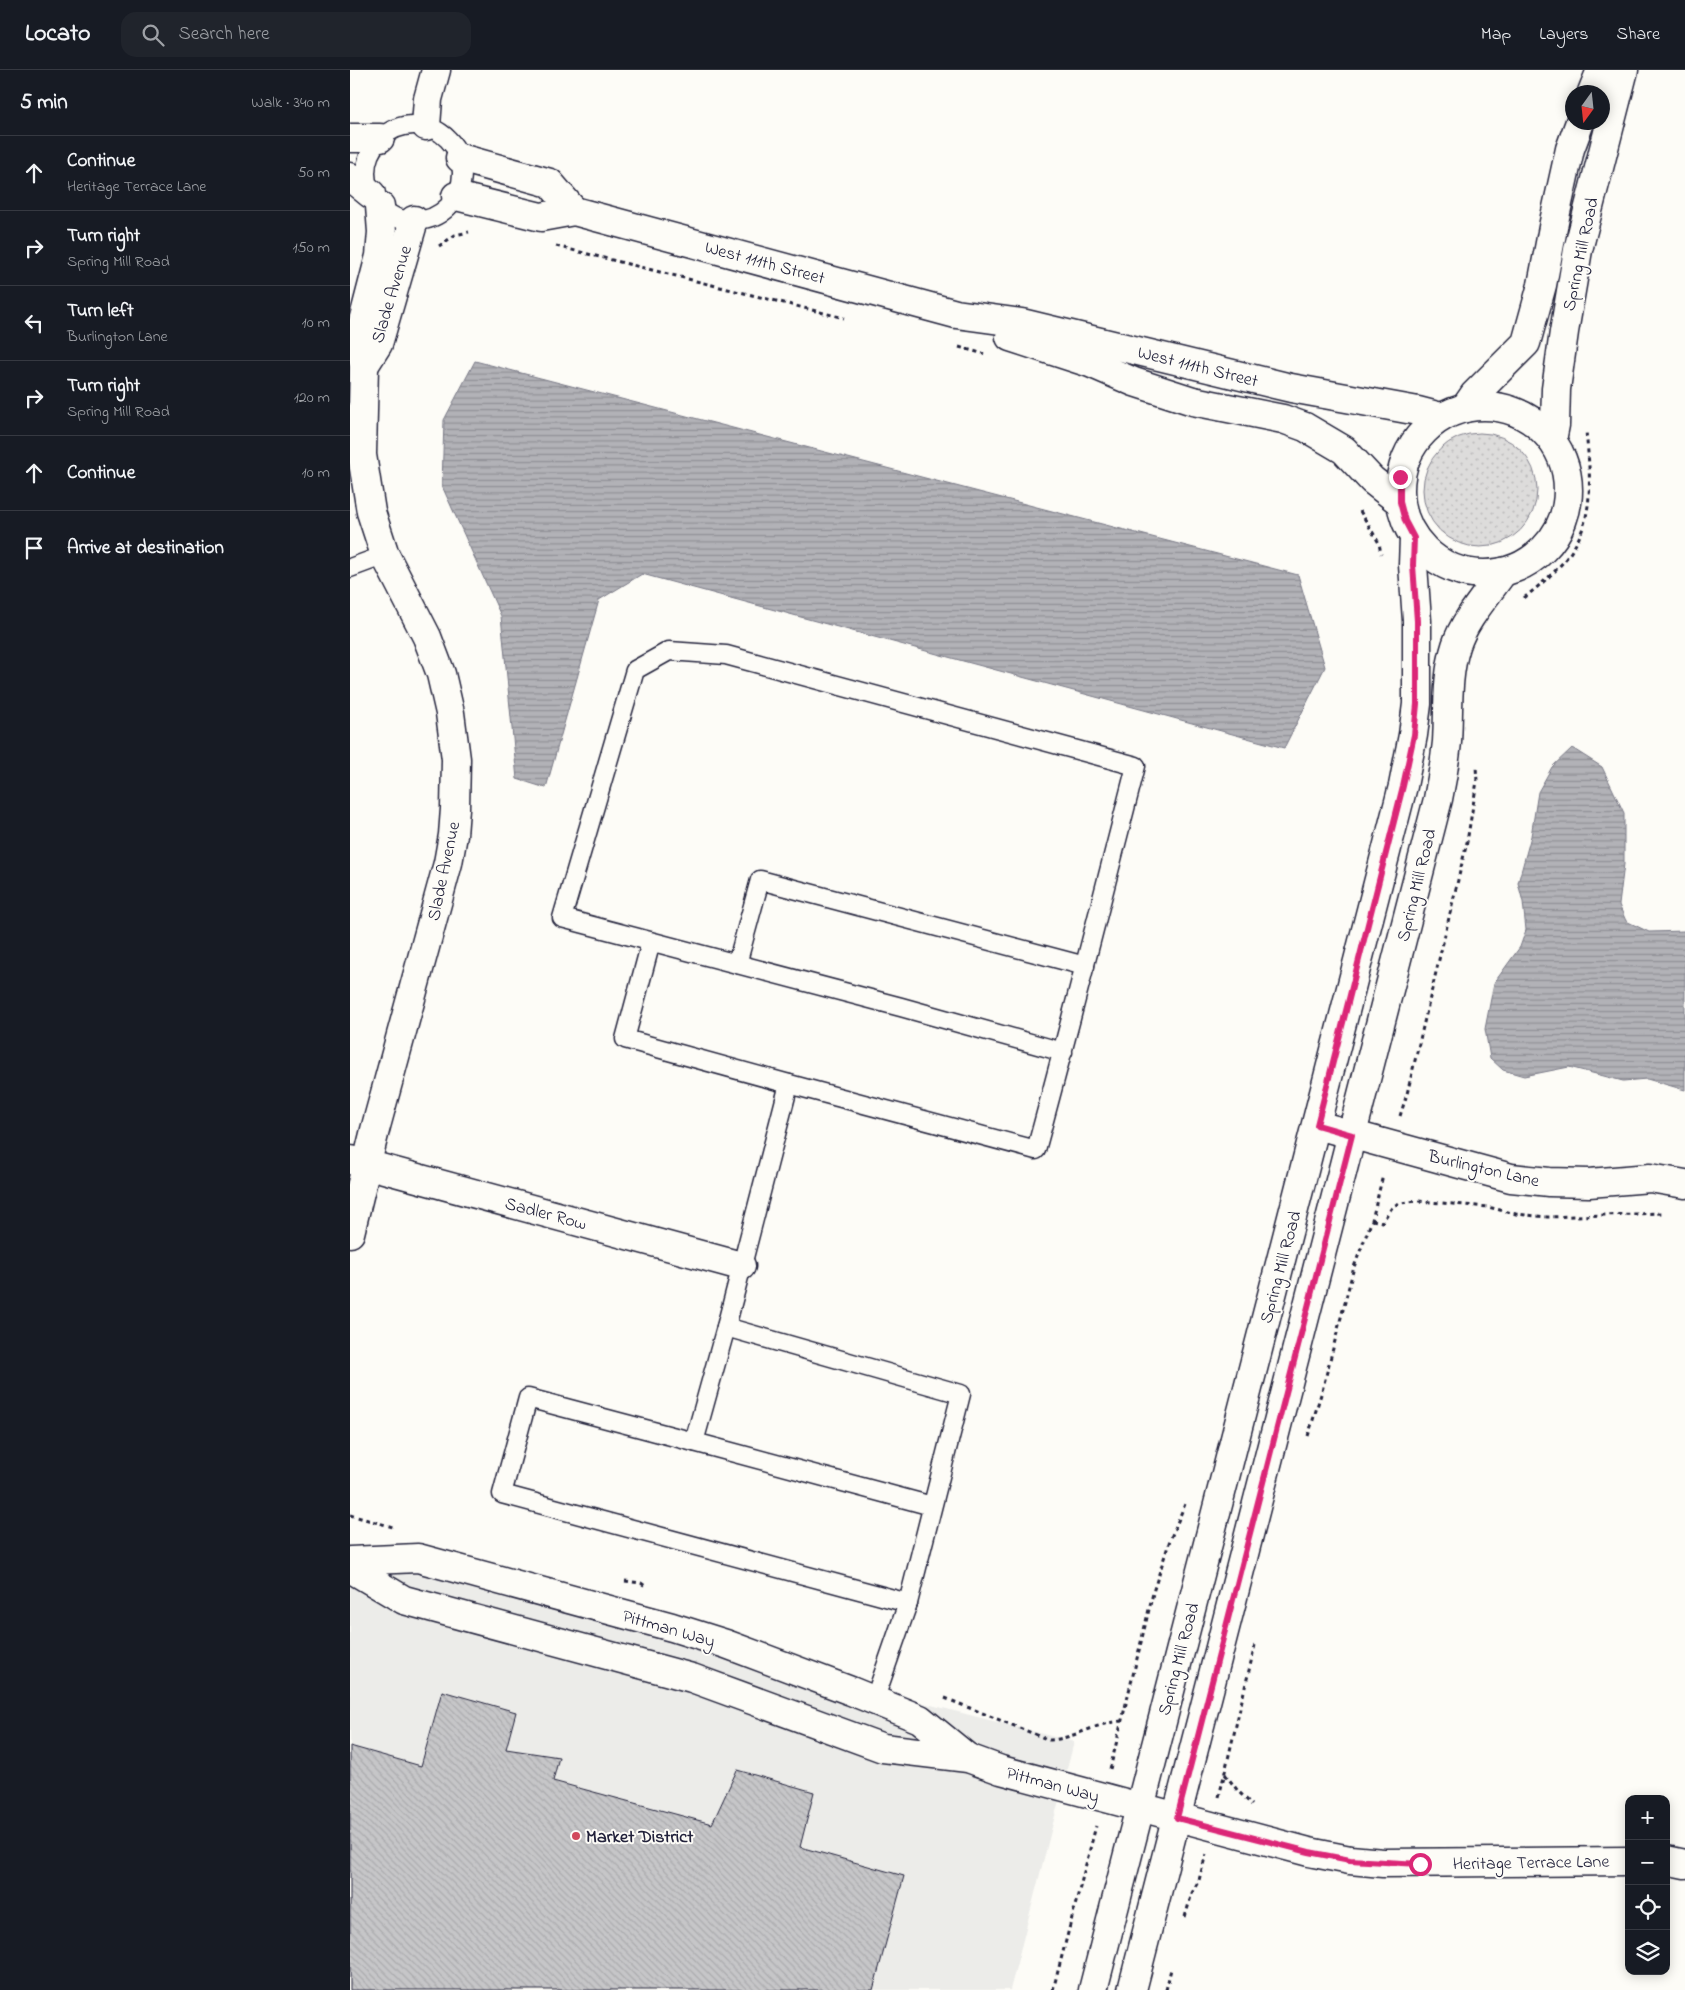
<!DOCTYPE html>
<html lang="en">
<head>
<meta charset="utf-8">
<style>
  :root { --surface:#171b24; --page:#20242c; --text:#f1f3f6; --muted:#9ea1a6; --line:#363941 }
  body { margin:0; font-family:"Indie Flower",sans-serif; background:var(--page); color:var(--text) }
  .controls { position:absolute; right:15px; bottom:15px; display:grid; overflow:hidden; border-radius:10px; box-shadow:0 2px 12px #0003 }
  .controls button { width:45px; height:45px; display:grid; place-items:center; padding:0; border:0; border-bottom:1px solid var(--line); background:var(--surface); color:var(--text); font:25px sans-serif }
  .compass { position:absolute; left:1215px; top:15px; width:45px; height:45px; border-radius:50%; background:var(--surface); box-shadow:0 2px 12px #0003; rotate:195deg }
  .stop { position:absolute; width:15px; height:15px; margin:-11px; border:4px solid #db2777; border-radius:50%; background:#fff }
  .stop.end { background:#db2777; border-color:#fff; box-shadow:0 1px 5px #0008 }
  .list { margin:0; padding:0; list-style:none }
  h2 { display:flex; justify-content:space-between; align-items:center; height:65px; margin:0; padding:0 20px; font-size:21px }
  h2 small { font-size:16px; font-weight:400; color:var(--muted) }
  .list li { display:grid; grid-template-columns:32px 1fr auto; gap:15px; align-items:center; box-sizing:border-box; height:75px; padding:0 20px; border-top:1px solid var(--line) }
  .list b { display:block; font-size:19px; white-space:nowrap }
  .list p { margin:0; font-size:16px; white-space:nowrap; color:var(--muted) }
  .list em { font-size:16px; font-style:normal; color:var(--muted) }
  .icon { flex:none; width:28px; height:28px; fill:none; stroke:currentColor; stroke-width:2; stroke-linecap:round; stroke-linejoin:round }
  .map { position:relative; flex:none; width:1335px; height:1920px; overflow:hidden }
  header { display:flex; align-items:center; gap:30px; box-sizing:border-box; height:70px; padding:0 25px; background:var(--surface); border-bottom:1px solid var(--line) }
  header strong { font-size:24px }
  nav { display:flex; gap:28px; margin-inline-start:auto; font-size:18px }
  .search { width:350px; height:45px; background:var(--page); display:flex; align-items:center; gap:12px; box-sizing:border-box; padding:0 18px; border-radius:15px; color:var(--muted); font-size:19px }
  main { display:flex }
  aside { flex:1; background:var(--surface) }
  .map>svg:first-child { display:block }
  .built { fill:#ecece9 }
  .grass { fill:url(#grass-dots); stroke:#807f8b }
  .water { fill:url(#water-rules); stroke:#787885 }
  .building { fill:url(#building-back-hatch); stroke:#22223b }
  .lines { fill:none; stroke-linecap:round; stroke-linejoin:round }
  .lane-casing { stroke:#22223b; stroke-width:21 }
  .street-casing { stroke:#22223b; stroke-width:31 }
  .secondary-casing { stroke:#22223b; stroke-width:31 }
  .path { stroke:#22223b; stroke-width:3; stroke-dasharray:4 4; stroke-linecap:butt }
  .lane { stroke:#fdfcf7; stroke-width:18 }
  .street { stroke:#fdfcf7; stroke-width:28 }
  .secondary { stroke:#fdfcf7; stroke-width:28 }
  .route { stroke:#db2777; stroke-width:6 }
  .poi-dot { fill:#d1495b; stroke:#fdfcf7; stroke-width:2 }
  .labels { text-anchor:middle; stroke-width:4; stroke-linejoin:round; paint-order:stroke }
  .street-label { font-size:18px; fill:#22223b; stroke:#fdfcf7 }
  .poi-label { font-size:18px; font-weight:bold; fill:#22223b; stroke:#fdfcf7; text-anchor:start }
</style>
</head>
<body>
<header>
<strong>Locato</strong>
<div class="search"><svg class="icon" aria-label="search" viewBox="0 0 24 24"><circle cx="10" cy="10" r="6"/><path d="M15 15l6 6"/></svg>Search here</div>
<nav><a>Map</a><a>Layers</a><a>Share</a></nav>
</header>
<main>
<aside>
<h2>5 min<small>Walk · 340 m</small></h2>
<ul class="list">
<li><svg class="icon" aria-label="ahead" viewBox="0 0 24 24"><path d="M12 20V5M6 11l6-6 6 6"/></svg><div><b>Continue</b><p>Heritage Terrace Lane</p></div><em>50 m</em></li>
<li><svg class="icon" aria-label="right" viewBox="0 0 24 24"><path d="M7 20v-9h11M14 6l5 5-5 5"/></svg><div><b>Turn right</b><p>Spring Mill Road</p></div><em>150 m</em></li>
<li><svg class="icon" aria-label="left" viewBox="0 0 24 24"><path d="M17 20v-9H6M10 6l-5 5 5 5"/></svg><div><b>Turn left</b><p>Burlington Lane</p></div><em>10 m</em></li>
<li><svg class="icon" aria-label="right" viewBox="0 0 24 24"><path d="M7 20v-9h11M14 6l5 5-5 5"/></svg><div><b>Turn right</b><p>Spring Mill Road</p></div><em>120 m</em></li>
<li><svg class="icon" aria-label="ahead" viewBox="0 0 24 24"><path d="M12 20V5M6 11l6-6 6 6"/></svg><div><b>Continue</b></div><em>10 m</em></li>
<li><svg class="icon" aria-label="arrive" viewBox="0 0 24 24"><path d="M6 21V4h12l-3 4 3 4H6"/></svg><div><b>Arrive at destination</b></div></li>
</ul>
</aside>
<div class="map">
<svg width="1335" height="1920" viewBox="0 0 1335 1920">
  <defs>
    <pattern id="grass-dots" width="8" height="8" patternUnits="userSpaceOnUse" patternTransform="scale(1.25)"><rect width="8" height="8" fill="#dddcdb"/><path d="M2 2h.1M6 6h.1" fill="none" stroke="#bdbcbd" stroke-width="1.8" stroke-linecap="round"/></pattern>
    <pattern id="water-rules" width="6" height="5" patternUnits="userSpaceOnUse" patternTransform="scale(1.25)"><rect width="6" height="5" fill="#b2b2b7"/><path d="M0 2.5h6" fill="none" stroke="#909096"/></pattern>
    <pattern id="building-back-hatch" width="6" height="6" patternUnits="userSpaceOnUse" patternTransform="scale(1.25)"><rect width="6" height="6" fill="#c6c6c8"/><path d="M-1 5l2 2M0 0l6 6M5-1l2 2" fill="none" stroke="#aaaaad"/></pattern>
  </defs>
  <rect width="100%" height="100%" fill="#fdfcf7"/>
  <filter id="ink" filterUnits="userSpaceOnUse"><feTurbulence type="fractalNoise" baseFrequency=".02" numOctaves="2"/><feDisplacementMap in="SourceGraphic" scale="10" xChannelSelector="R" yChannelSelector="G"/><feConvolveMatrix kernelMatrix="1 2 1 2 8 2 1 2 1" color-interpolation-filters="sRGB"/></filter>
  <g filter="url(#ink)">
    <polygon class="built" points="0,1485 724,1672 660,1920 0,1920"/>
    <circle class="grass" cx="1130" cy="420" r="57"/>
    <g class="water">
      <polygon points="125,291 948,505 975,597 934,678 292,504 249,530 196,718 167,709 151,546 92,416 94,350"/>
      <polygon points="1222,678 1252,697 1274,743 1274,794 1269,835 1276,851 1299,862 1335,861 1335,1020 1297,1009 1273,1011 1219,997 1174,1006 1153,1000 1140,988 1135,959 1144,913 1170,877 1176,860 1173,832 1168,813 1181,766 1188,722 1202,697"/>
    </g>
    <polygon class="building" points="92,1621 166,1642 156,1679 209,1687 203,1711 362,1754 387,1700 464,1722 450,1777 554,1806 523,1920 0,1920 0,1676 71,1696"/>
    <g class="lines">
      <defs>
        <g id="lane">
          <circle cx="64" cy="103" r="48"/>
          <polyline points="0,498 35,485"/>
          <polyline points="301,872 275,969 439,1014"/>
          <polyline points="387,894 410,810 735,896"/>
          <path d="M376,1257L439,1014L686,1080C721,952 753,824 786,696L376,585L319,581L285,600L212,848L551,937L713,982"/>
          <polyline points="344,1372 178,1328 152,1424 558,1533"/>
          <polyline points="524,1631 558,1533 611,1324 376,1257 344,1372 582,1436"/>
        </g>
        <g id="street">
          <polyline points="76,56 78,29 86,0"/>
          <polyline points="0,68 30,68"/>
          <polyline points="110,88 200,113 224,141"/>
          <polyline points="0,107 21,124"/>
          <polyline points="106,126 191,147 224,141 606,244 672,253 941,318 1068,341 1091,347"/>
          <polyline points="660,267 740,293 784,312 843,331 933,349 955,357 994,380 1022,410 1050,432"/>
          <polyline points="14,296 28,274 64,150"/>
          <polyline points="967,1055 1161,1108 1199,1112 1239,1113 1300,1108 1335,1114"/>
          <polyline points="1,1090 391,1196"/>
          <polyline points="0,1163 25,1060 98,793 103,765 105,739 106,689 100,643 91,604 77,567 35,485 21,442 12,385 14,296 9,267 30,186 32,162 30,136"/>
          <polyline points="0,1491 68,1488 322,1557 376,1574 501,1621 570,1649 618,1688"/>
          <polyline points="0,1498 54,1530 342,1608 533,1678 618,1688 651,1700 959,1782 1000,1790 1033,1793 1279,1791"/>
          <polyline points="1316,1790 1335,1794"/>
        </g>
        <g id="secondary">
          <polyline points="1242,22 1251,0"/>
          <circle cx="1134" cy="420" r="84"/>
          <polyline points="1115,338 1124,325 1176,273 1192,215 1205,147 1220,79 1230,52"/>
          <polyline points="1202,370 1205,355 1206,319 1214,262 1228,180 1274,0"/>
          <polyline points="743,1920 1053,716 1063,665 1067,634 1067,551 1063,495 1064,468"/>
          <path d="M782,1920L1088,729C1092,710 1095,691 1097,672C1099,640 1096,607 1106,576C1114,550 1137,525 1153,502"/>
        </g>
      </defs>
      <use href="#lane" class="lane-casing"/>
      <use href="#street" class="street-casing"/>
      <use href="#secondary" class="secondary-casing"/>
      <g class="path">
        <polyline points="89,176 105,165 119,162"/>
        <polyline points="206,176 494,248"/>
        <polyline points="609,277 634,284"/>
        <polyline points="1010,441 1029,473 1031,484"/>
        <path d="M1174,528C1190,515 1206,502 1218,486C1246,449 1240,404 1236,361"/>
        <polyline points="1050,1046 1057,1024 1117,772 1127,711 1126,697"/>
        <polyline points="1022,1150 1032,1152 1043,1136 1050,1133 1068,1131 1138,1137 1166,1144 1197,1147 1313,1143"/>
        <polyline points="958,1366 972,1321 1004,1197 1022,1150 1033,1105"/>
        <polyline points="0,1445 43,1457"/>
        <polyline points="275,1511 291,1513 297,1517"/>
        <path d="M595,1628L699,1670C724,1669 747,1652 773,1651"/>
        <polyline points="760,1699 804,1519 820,1470 835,1434"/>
        <polyline points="875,1704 888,1721 902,1735"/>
        <polyline points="869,1727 905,1575"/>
        <polyline points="835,1847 842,1823 849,1810 856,1784"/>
        <polyline points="703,1920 746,1756"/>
        <polyline points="816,1920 821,1899"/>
      </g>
      <use href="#lane" class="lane"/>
      <use href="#street" class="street"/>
      <use href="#secondary" class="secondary"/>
    </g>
  </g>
  <g class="lines" filter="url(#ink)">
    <polyline class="route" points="1050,407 1050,432 1055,451 1064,468 1063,495 1067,551 1067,634 1064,665 1053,716 967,1055 1002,1065 827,1748 959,1782 1000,1790 1070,1794"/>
  </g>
  <circle class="poi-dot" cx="226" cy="1766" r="5"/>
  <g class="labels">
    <g class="street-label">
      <text transform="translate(1230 184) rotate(-78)" y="6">Spring Mill Road</text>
      <text transform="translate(415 192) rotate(15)" y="6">West 111th Street</text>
      <text transform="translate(41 224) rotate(-73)" y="6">Slade Avenue</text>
      <text transform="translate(848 296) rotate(14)" y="6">West 111th Street</text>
      <text transform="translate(93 801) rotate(-78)" y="6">Slade Avenue</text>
      <text transform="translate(1066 815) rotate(-76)" y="6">Spring Mill Road</text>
      <text transform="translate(1134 1098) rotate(13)" y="6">Burlington Lane</text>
      <text transform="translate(196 1143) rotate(15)" y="6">Sadler Row</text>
      <text transform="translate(930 1197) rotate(-75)" y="6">Spring Mill Road</text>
      <text transform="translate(319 1558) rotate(16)" y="6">Pittman Way</text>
      <text transform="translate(828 1589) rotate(-75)" y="6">Spring Mill Road</text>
      <text transform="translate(703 1714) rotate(15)" y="6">Pittman Way</text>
      <text transform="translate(1181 1792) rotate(-1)" y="6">Heritage Terrace Lane</text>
    </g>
    <g class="poi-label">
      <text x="236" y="1772">Market District</text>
    </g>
  </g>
</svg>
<div class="controls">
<button>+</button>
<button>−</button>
<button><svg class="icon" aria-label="locate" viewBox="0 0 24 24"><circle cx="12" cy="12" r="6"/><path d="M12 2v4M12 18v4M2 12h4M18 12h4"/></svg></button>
<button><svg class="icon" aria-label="layers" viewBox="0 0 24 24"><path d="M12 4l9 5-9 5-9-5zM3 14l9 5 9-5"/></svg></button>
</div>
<svg class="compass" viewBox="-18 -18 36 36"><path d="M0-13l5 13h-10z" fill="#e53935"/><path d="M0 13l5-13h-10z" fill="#9ea1a6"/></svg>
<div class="stop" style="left:1070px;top:1794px"></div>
<div class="stop end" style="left:1050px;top:407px"></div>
</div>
</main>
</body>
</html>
